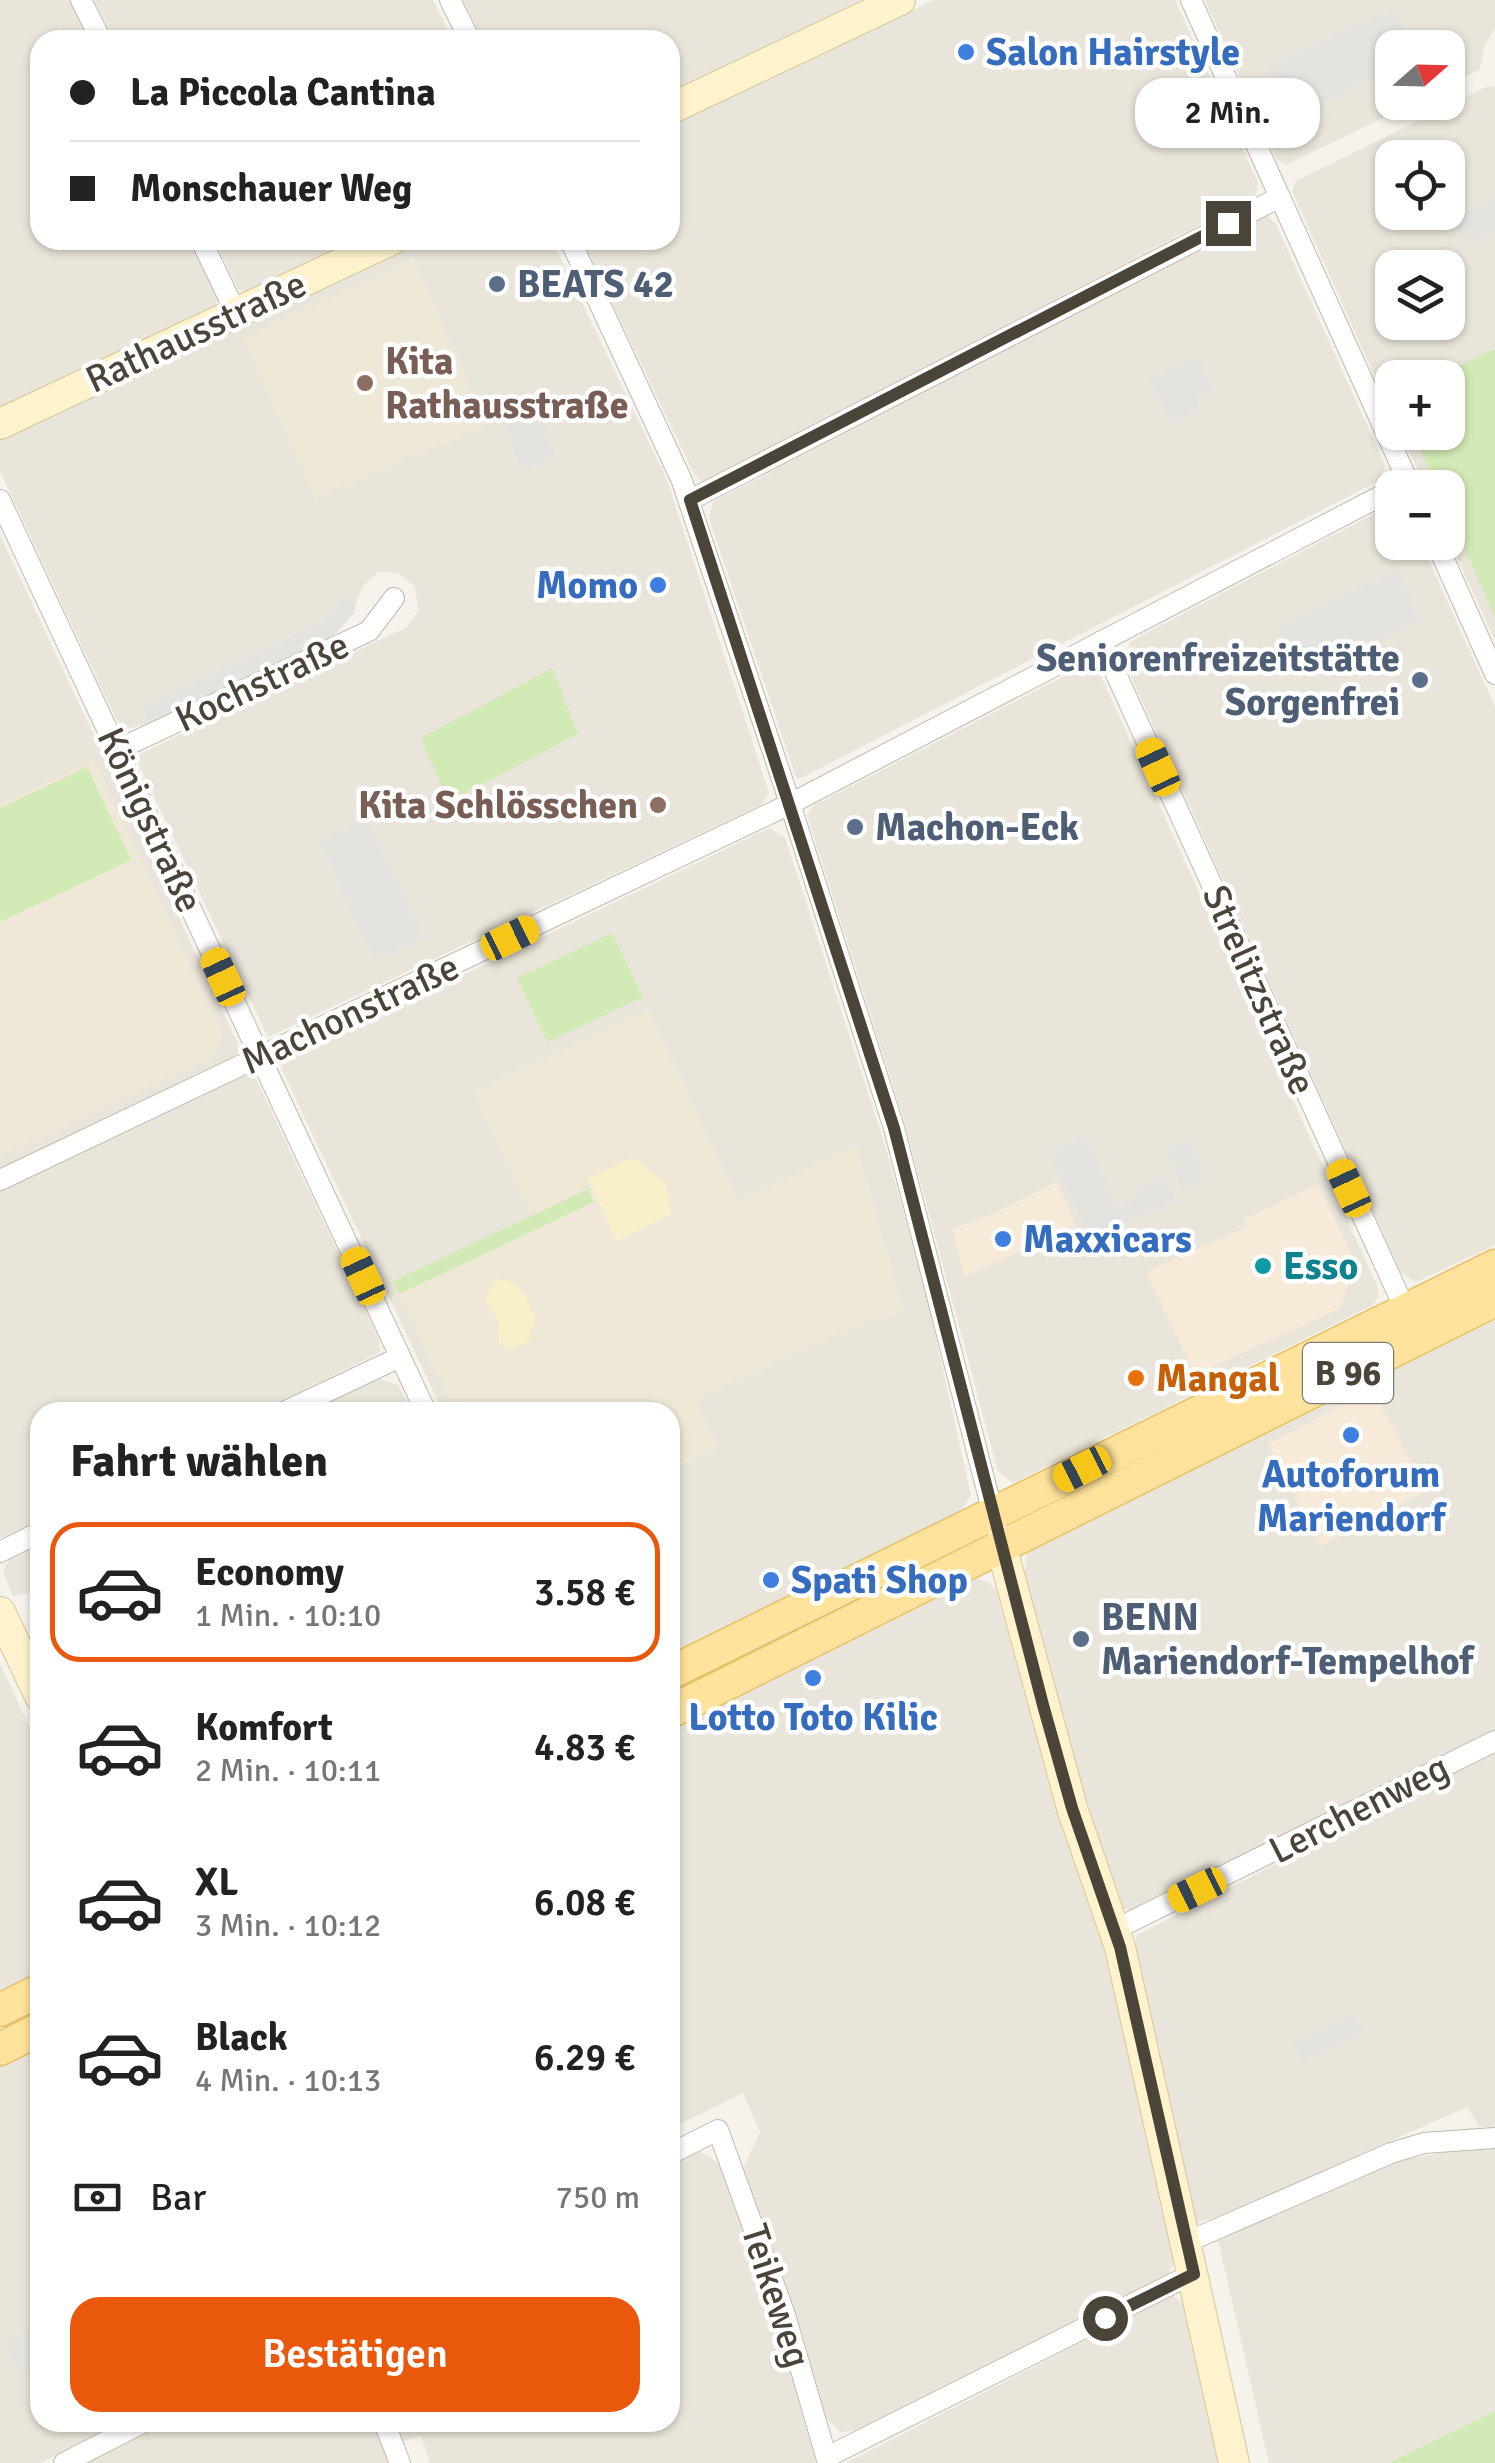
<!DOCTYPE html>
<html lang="de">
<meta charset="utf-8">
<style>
:root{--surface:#fff;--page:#f6f6f6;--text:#222;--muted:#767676;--line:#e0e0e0;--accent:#ea580c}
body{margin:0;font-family:Signika,sans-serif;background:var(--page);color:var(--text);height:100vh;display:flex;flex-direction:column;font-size:38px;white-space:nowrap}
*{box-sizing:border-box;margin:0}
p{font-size:32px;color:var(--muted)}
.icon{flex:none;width:55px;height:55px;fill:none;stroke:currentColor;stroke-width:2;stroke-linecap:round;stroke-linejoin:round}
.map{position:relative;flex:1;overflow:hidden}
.sheet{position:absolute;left:30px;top:1402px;width:650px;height:1030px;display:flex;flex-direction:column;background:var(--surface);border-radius:30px;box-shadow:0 2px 8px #0004}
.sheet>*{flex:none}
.banner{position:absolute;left:30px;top:30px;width:650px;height:220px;border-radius:30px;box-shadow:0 2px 8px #0004;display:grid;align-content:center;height:220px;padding:0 40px;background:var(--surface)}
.needle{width:65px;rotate:70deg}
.buttons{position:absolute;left:1375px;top:30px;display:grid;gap:20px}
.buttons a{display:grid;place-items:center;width:90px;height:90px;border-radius:20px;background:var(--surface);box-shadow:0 2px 8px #0004;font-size:50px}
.end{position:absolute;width:45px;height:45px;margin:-22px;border:12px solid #4b4439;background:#fff;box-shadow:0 0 0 5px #fff}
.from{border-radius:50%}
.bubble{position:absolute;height:70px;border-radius:30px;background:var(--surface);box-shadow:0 2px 8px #0004;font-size:32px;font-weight:600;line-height:70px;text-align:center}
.car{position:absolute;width:30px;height:60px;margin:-30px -15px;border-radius:12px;box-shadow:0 0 8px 2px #0007;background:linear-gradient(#f5c518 24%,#345 0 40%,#f5c518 0 76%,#345 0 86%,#f5c518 0)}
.banner b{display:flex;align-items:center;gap:35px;height:95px;font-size:38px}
.banner b+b{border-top:2px solid var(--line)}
.banner i{width:25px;height:25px;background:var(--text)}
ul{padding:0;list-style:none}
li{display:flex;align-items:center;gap:30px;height:140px;margin:0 20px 15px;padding:0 20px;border:5px solid transparent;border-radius:30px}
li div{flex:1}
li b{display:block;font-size:38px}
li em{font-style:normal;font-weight:600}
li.selected{border-color:var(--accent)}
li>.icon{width:90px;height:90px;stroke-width:1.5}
h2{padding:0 40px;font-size:45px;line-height:120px}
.pay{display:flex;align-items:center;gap:25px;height:110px;padding:0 40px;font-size:38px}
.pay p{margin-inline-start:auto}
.button{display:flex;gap:20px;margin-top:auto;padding:20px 40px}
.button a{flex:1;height:115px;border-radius:30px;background:var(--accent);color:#fff;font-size:40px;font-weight:600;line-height:115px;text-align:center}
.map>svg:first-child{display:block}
.residential{fill:#eae5da;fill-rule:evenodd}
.commercial{fill:#f7ead8}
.education{fill:#efe8d6}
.green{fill:#d2eab5}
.sand{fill:#f9efc9}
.parking{fill:#e5e3e0}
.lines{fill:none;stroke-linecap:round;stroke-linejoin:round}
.street-casing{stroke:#c2bbae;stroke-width:22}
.secondary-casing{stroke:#d6c79b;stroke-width:32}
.primary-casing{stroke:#e6c16a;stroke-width:35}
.street{stroke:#fff;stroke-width:20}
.secondary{stroke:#fff3cd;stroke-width:30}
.primary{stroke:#ffe39c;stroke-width:32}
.route{stroke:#4b4439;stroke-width:12}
.shop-dot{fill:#3f7fe0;stroke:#fff;stroke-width:4}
.service-dot{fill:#5c6f8a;stroke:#fff;stroke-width:4}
.education-dot{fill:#8d6e63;stroke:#fff;stroke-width:4}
.culture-dot{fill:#0f9aa8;stroke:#fff;stroke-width:4}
.food-dot{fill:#e8710a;stroke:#fff;stroke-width:4}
.labels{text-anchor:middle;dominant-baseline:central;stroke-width:9;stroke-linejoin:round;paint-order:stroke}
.shield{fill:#fff;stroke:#817c74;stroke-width:2.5}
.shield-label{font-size:35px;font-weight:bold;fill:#4b4439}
.shop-label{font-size:38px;font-weight:bold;fill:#366cbe;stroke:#fff;text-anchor:start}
.service-label{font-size:38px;font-weight:bold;fill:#4e5e75;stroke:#fff;text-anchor:start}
.street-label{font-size:38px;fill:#4b4439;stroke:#fff}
.education-label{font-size:38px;font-weight:bold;fill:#785e54;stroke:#fff;text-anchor:start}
.culture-label{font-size:38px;font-weight:bold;fill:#0d838f;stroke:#fff;text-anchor:start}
.food-label{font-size:38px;font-weight:bold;fill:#c56008;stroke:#fff;text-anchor:start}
</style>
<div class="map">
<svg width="1495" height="2463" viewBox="0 0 1495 2463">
<rect width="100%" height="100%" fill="#f6f3ec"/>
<!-- residential -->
<path class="residential" d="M0,0H70L90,40H40V240H191L218,296L216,307L0,412Z
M94,0H433L453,40H114Z
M463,0H873L670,94V40H483Z
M934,0H1175L1258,183L1256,195L710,480L701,481L694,474L582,240H670V124Z
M1205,0H1495V29L1485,45L1480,69L1448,86V48H1392V102L1414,103L1286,165L1277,160Z
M1488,86L1495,87V641L1448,537V488L1426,487L1401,433L1448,432V378H1392V415L1292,191L1296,181ZM1392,158H1448V212H1392ZM1392,268H1448V322H1392Z
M1266,215L1276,224L1385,465L1380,480L797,780L709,518L713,502Z
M214,240H364L245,292L238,289Z
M419,240H552L667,480L769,793L761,805L268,1037L139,765L140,754L407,627L418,611L415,586L399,573L378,572L363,586L355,606L344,595L320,623L144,706L150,723L126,729L116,719L0,471V438Z
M1391,505L1392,542L1421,543L1495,707V1245L1416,1282L1401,1273L1123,659L1131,641Z
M0,535L240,1048L235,1056L0,1168Z
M1080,668H1092L1100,674L1378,1288V1298L1373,1305L1013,1483L998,1471L905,1124L807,815L813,806Z
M770,828L785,838L884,1142L925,1289L971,1495L961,1511L670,1657V1412H443L279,1063Z
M244,1074L256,1079L379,1339L380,1352L260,1412H40V1521L0,1539V1190Z
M1495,1315V1731L1134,1911L1122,1908L1068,1746L1025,1575L1027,1552Z
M379,1379L398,1385L413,1412H307Z
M40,1544V1610L31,1592L13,1597L3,1571L10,1558Z
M972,1578L987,1581L996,1590L1046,1772L1102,1930L1175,2261L1168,2274L862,2430L841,2432L825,2417L802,2334L743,2168L760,2132L743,2093L674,2127L678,2138L670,2142V1727Z
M0,1664L40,1749V1975L0,1995Z
M1495,1752V2129L1479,2126L1467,2107L1223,2215L1195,2223L1134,1946L1137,1935Z
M40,2045V2422L120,2423L40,2463H0V2065Z
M1495,2149V2411L1388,2463H1269L1218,2240L1402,2160L1456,2150Z
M699,2152L710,2156L722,2169L776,2321L816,2463H430L421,2436L403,2441L395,2423L670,2422V2165Z
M1172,2296L1184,2303L1221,2463H846Z
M163,2422L373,2423L389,2463H83Z"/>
<!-- commercial -->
<path class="commercial" d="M1057,1182L1076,1225L964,1277L952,1229L991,1215Z
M1318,1184L1356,1265L1340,1308L1195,1375L1146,1272L1246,1227L1244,1219Z
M1373,1389L1426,1491L1320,1546L1268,1444Z"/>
<!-- education -->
<path class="education" d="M414,258L487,426L315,498L243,339Z
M94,760L223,1034L214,1056L0,1157V804Z
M648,1009L739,1200L856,1144L905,1312L863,1323L696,1400L718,1448L670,1470V1412H455L393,1281L531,1216L473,1092Z"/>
<!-- green -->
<path class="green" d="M1495,349V617L1448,511V488L1437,487L1412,433L1448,432V378L1434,377Z
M552,668L578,734L452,800L446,797L421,738Z
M87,767L131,860L0,922V808Z
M612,933L643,997L547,1042L517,978Z
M588,1189L594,1202L399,1294L393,1281Z
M1495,2411V2463H1388Z"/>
<!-- sand -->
<path class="sand" d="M629,1159L636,1160L665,1183L671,1214L617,1241L588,1179Z
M496,1279C519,1280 528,1297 535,1318L528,1341L512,1349L499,1344L498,1321L485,1299Z"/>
<!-- parking -->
<path class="parking" d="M1393,9L1411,47L1392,48V71L1289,118L1266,67Z
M1495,198V233L1465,244L1454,220Z
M1196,356L1213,388L1198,396L1197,411L1173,424L1149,381Z
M537,410L556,456L522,470L503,424Z
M1397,571L1420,621L1301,676L1278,626Z
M345,594L355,606L354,613L333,637L149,724L144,706L320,623Z
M367,818L423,937L375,959L319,841Z
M1085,1137L1117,1209L1139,1199L1135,1190L1166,1176L1176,1200L1089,1239L1050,1152Z
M1190,1139L1207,1179L1183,1190L1166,1150Z
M1353,2015L1362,2031L1301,2062L1293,2045Z
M32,2329L40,2345V2362L18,2373L3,2343Z"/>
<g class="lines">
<!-- street casing -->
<g class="street-casing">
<path id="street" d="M81,0L101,40
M450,0L470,40
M1191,0L1411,488
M201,240L236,313
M570,240L682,481L784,785L894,1128L1001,1545
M0,500L426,1412
M690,500L1280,197
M1436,542L1495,674
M1101,641L1409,1318
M117,750L369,631L394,598
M0,1180L790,804L1392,490
M284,1412L400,1357
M0,1552L40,1532
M1116,1929L1495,1741
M670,2154L718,2130L785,2315L828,2463
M1187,2242L1391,2153L1424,2143L1495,2138
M384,2422L400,2463
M827,2457L1194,2273
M64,2463L144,2422"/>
</g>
<!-- secondary casing -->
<g class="secondary-casing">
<path id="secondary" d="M670,109L900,0
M0,424L391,240
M1001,1545L1072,1808L1120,1947L1234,2463
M0,1612L40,1696"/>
</g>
<!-- primary casing -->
<g class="primary-casing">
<path id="primary" d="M670,1673L1495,1266
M670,1712L1495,1300
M0,2010L40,1990
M0,2049L40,2029"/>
</g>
<!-- street -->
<use href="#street" class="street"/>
<!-- secondary -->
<use href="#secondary" class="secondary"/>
<!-- primary -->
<use href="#primary" class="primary"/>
</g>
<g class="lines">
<!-- route -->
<path class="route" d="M1105,2318L1194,2274L1120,1947L1072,1808L1043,1705L894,1128L690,500L1228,223"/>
</g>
<!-- markers -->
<g class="shop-dot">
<circle cx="966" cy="52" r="10"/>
<circle cx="658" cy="585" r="10"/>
<circle cx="1003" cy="1239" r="10"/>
<circle cx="1351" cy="1435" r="10"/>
<circle cx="771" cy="1580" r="10"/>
<circle cx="813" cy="1678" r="10"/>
</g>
<g class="service-dot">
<circle cx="497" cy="284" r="10"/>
<circle cx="1420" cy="680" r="10"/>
<circle cx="855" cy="827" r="10"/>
<circle cx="1081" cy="1639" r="10"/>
</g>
<g class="education-dot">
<circle cx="365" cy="383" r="10"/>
<circle cx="658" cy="805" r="10"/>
</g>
<circle class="culture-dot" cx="1263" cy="1266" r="10"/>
<circle class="food-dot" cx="1136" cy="1378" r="10"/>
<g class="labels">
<!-- shield labels -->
<rect class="shield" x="1303" y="1343" width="90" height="60" rx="8"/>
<g class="shield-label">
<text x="1348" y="1373">B 96</text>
</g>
<!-- shop labels -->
<g class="shop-label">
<text x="986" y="52">Salon Hairstyle</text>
<text x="638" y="585" text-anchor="end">Momo</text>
<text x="1023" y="1239">Maxxicars</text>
<text x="1351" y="1474" text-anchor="middle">Autoforum<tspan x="1351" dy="44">Mariendorf</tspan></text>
<text x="791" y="1580">Spati Shop</text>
<text x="813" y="1717" text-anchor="middle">Lotto Toto Kilic</text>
</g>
<!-- service labels -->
<g class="service-label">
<text x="517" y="284">BEATS 42</text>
<text x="1400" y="658" text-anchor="end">Seniorenfreizeitstätte<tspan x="1400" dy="44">Sorgenfrei</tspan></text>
<text x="875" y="827">Machon-Eck</text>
<text x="1101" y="1617">BENN<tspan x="1101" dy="44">Mariendorf-Tempelhof</tspan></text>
</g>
<!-- street labels -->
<g class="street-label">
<text transform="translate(196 332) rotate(-25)">Rathausstraße</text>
<text transform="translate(262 682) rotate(-25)">Kochstraße</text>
<text transform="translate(150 820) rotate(65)">Königstraße</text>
<text transform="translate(1259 990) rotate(66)">Strelitzstraße</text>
<text transform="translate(350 1014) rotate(-25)">Machonstraße</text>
<text transform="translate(1359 1809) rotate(-27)">Lerchenweg</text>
<text transform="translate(776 2296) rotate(72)">Teikeweg</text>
</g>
<!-- education labels -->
<g class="education-label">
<text x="385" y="361">Kita<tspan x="385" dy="44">Rathausstraße</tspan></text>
<text x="638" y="805" text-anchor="end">Kita Schlösschen</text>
</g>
<!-- culture labels -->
<g class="culture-label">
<text x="1283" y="1266">Esso</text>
</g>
<!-- food labels -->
<g class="food-label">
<text x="1156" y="1378">Mangal</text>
</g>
</g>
</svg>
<div class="buttons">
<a><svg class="needle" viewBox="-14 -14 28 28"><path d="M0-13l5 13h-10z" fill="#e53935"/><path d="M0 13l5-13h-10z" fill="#767676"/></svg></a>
<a><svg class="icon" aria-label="locate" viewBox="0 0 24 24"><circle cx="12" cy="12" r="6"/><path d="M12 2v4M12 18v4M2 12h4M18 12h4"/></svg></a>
<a><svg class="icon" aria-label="layers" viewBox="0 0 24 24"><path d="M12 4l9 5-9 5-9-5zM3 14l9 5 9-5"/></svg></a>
<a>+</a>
<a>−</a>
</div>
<i class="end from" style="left:1105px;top:2318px"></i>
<i class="end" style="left:1228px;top:223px"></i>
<div class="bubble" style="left:1135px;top:78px;width:185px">2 Min.</div>
<i class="car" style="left:1158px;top:767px;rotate:335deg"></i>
<i class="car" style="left:510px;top:938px;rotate:64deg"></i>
<i class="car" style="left:223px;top:977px;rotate:335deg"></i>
<i class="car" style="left:1349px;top:1188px;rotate:335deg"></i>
<i class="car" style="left:363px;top:1276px;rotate:335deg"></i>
<i class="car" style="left:1082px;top:1469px;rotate:243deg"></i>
<i class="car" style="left:1197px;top:1890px;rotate:244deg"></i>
<div class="banner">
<b><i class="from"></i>La Piccola Cantina</b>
<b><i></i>Monschauer Weg</b>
</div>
<section class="sheet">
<h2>Fahrt wählen</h2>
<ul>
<li class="selected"><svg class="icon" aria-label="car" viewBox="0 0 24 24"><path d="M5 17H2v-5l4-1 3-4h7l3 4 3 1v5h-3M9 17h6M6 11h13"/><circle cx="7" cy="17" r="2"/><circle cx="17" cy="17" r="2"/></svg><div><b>Economy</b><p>1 Min. · 10:10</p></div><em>3.58 €</em></li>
<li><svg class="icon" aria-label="car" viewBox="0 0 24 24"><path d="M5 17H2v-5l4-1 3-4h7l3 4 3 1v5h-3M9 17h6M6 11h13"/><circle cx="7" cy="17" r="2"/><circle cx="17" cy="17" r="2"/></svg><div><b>Komfort</b><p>2 Min. · 10:11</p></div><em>4.83 €</em></li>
<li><svg class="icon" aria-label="car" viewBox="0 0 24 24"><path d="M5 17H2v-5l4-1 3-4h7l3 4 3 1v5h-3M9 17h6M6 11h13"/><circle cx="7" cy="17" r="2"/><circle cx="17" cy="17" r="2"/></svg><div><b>XL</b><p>3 Min. · 10:12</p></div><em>6.08 €</em></li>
<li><svg class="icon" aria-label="car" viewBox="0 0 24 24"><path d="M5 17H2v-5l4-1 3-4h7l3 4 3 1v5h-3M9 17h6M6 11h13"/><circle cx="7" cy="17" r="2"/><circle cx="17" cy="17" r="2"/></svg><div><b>Black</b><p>4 Min. · 10:13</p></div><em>6.29 €</em></li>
</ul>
<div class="pay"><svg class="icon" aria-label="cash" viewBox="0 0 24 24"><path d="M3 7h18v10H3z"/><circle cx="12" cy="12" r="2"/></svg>Bar<p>750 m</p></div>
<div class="button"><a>Bestätigen</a></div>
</section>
</div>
